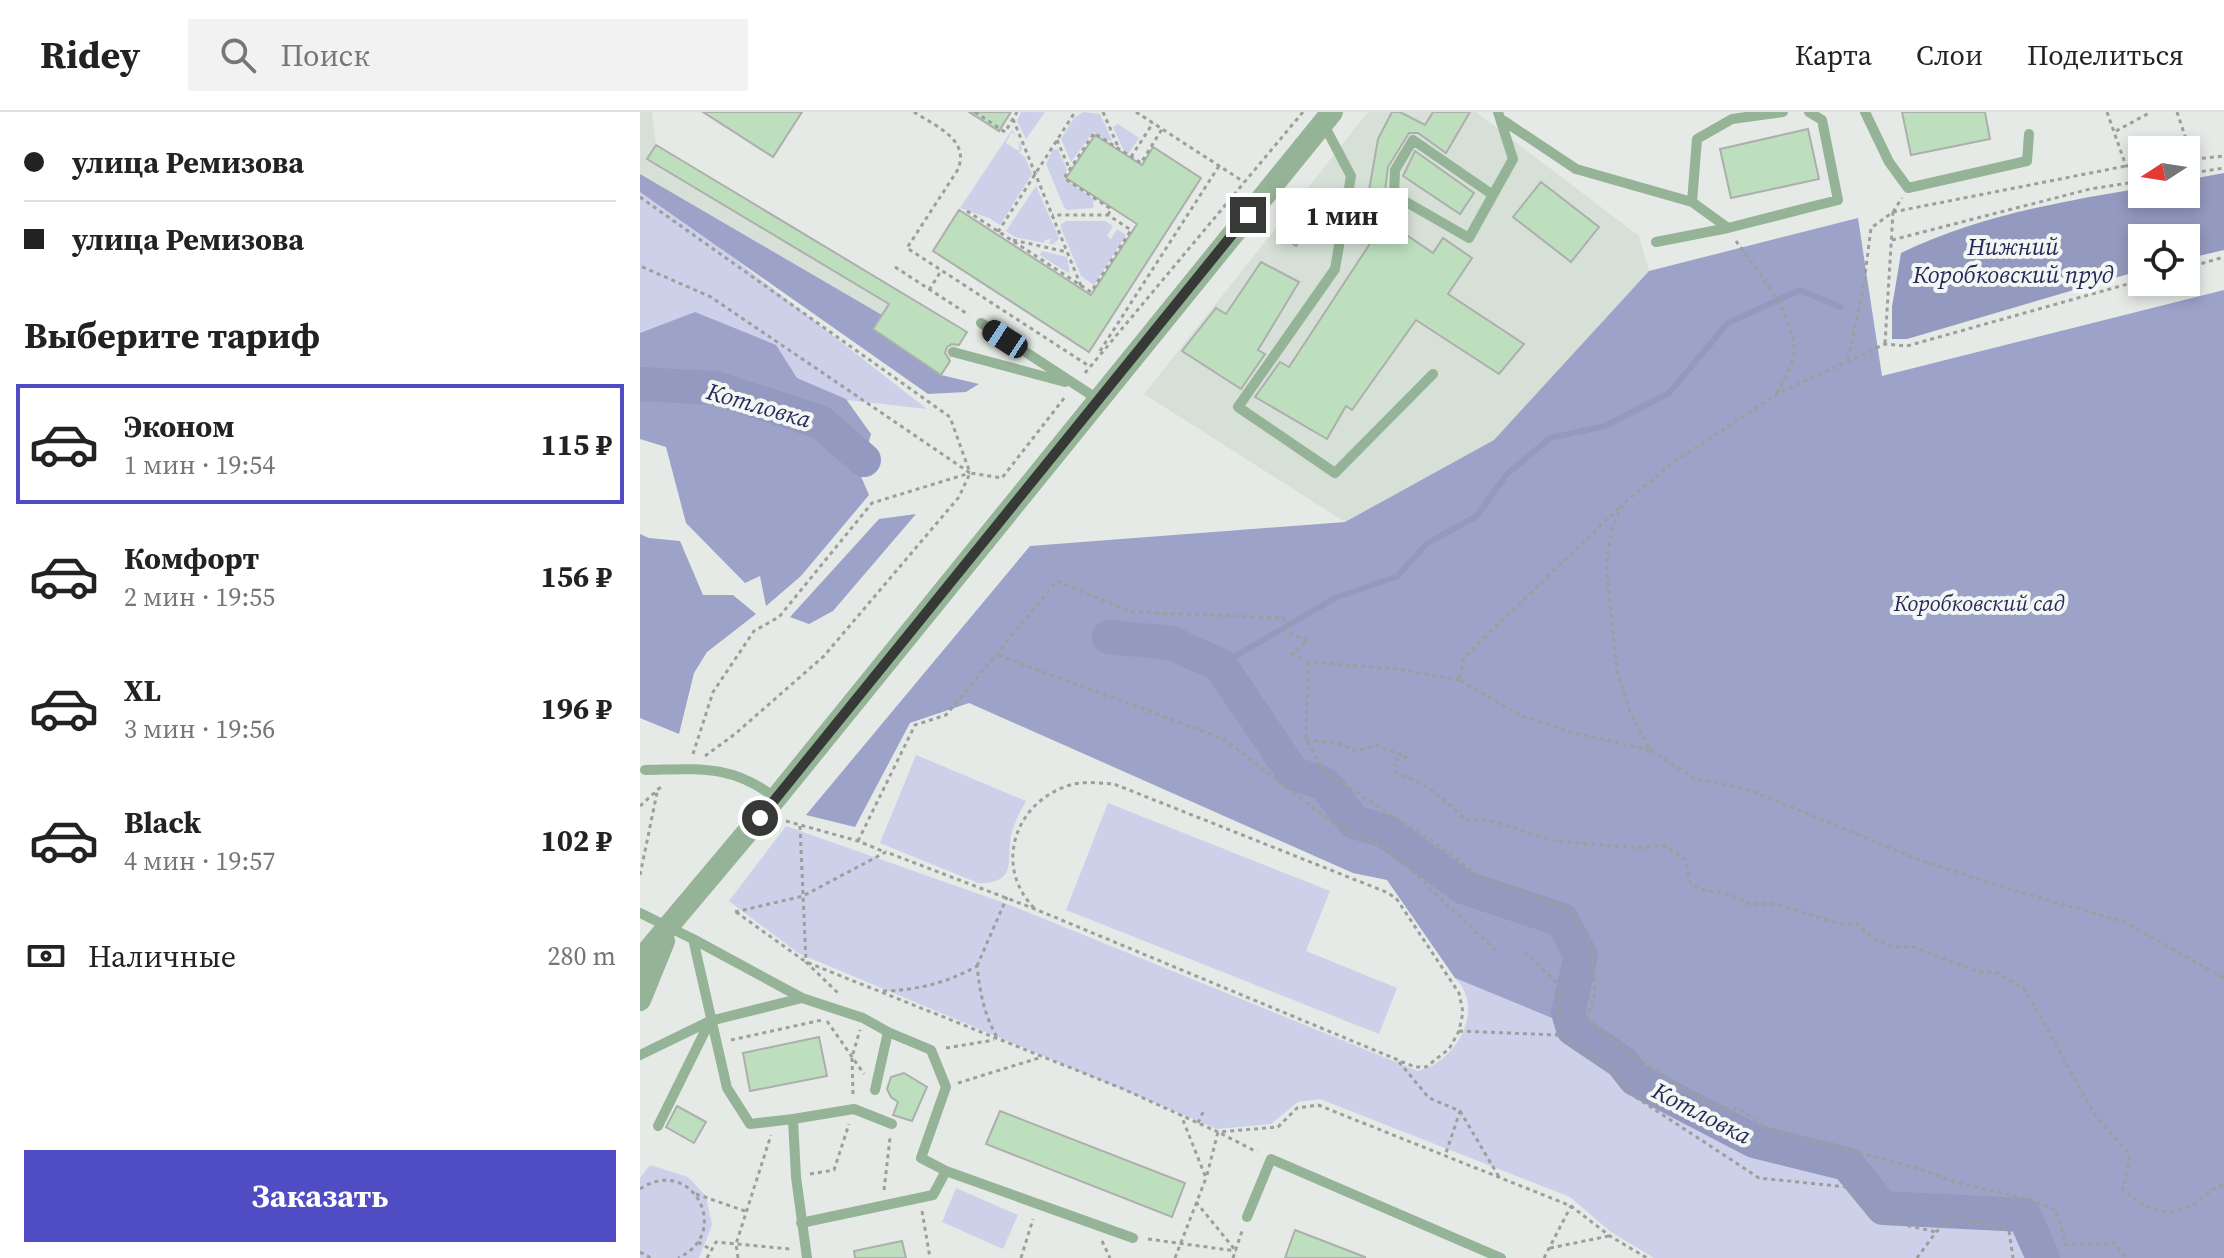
<!DOCTYPE html>
<html lang="ru">
<meta charset="utf-8">
<style>
:root{--surface:#fff;--page:#f2f2f2;--text:#222;--muted:#767676;--line:#e0e0e0;--accent:#504cc3}
body{margin:0;font-family:"Source Serif 4",serif;background:var(--page);color:var(--text);height:100vh;display:flex;flex-direction:column;font-size:30px;white-space:nowrap}
*{box-sizing:border-box;margin:0}
p{font-size:26px;color:var(--muted)}
.icon{flex:none;width:44px;height:44px;fill:none;stroke:currentColor;stroke-width:2;stroke-linecap:round;stroke-linejoin:round}
.map{position:relative;flex:1;overflow:hidden}
.details{display:flex;flex-direction:column;background:var(--surface);width:640px}
.details>*{flex:none}
.guide{display:grid;align-content:center;height:176px;padding:0 24px;background:var(--surface)}
.needle{width:52px;rotate:258deg}
.tools{position:absolute;left:1488px;top:24px;display:grid;gap:16px}
.tools a{display:grid;place-items:center;width:72px;height:72px;border-radius:0px;background:var(--surface);box-shadow:0 4px 12px #0003;font-size:40px}
.end{position:absolute;width:36px;height:36px;margin:-18px;border:10px solid #373937;background:#fff;box-shadow:0 0 0 4px #fff}
.from{border-radius:50%}
.bubble{position:absolute;height:56px;border-radius:0px;background:var(--surface);box-shadow:0 4px 12px #0003;font-size:26px;font-weight:700;line-height:56px;text-align:center}
.car{position:absolute;width:24px;height:48px;margin:-24px -12px;border-radius:10px;box-shadow:0 0 6px 2px #0007;background:linear-gradient(#222 24%,#8ab4d8 0 40%,#222 0 76%,#8ab4d8 0 86%,#222 0)}
.guide b{display:flex;align-items:center;gap:28px;height:76px;font-size:30px}
.guide b+b{border-top:2px solid var(--line)}
.guide i{width:20px;height:20px;background:var(--text)}
ul{padding:0;list-style:none}
li{display:flex;align-items:center;gap:24px;height:120px;margin:0 16px 12px;padding:0 8px;border:4px solid transparent;border-radius:0px}
li div{flex:1}
li b{display:block;font-size:30px}
li em{font-style:normal;font-weight:700}
li.on{border-color:var(--accent)}
li>.icon{width:72px;height:72px;stroke-width:1.5}
h2{padding:0 24px;font-size:36px;line-height:96px}
.pay{display:flex;align-items:center;gap:20px;height:88px;padding:0 24px;font-size:30px}
.pay p{margin-inline-start:auto}
.primary-button{display:flex;gap:16px;margin-top:auto;padding:16px 24px}
.primary-button a{flex:1;height:92px;border-radius:0px;background:var(--accent);color:#fff;font-size:32px;font-weight:700;line-height:92px;text-align:center}
header{display:flex;align-items:center;gap:48px;box-sizing:border-box;height:112px;padding:0 40px;background:var(--surface);border-bottom:2px solid var(--line)}
header strong{font-size:38px}
nav{display:flex;gap:44px;margin-inline-start:auto;font-size:28px}
.search{width:560px;height:72px;background:var(--page);display:flex;align-items:center;gap:20px;box-sizing:border-box;padding:0 28px;border-radius:0px;color:var(--muted);font-size:30px}
main{display:flex;flex:1;min-height:0}
.map>svg:first-child{display:block}
.built{fill:#d6e0d6}
.green{fill:#ccd0e9}
.forest{fill:#9da2c9}
.water{fill:#9499bf}
.lines{fill:none;stroke-linecap:round;stroke-linejoin:round}
.stream{stroke:#9499bf;stroke-width:6}
.river{stroke:#9499bf;stroke-width:34}
.building{fill:#bddfbe;stroke:#acafac;stroke-width:2}
.path{stroke:#9c9f9c;stroke-width:3;stroke-dasharray:4 4;stroke-linecap:butt}
.service{stroke:#95b396;stroke-width:10}
.tertiary{stroke:#95b396;stroke-width:22}
.route{stroke:#373937;stroke-width:10}
.labels{text-anchor:middle;dominant-baseline:central;stroke-width:8;stroke-linejoin:round;paint-order:stroke}
.park-label{font-size:22px;font-style:italic;fill:#28295b;stroke:#f3f7f3}
.water-label{font-size:24px;font-style:italic;fill:#262859;stroke:#f3f7f3}
</style>
<header>
<strong>Ridey</strong>
<div class="search"><svg class="icon" aria-label="search" viewBox="0 0 24 24"><circle cx="10" cy="10" r="6"/><path d="M15 15l6 6"/></svg>Поиск</div>
<nav><a>Карта</a><a>Слои</a><a>Поделиться</a></nav>
</header>
<main>
<section class="details">
<div class="guide">
<b><i class="from"></i>улица Ремизова</b>
<b><i></i>улица Ремизова</b>
</div>
<h2>Выберите тариф</h2>
<ul>
<li class="on"><svg class="icon" aria-label="car" viewBox="0 0 24 24"><path d="M5 17H2v-5l4-1 3-4h7l3 4 3 1v5h-3M9 17h6M6 11h13"/><circle cx="7" cy="17" r="2"/><circle cx="17" cy="17" r="2"/></svg><div><b>Эконом</b><p>1 мин · 19:54</p></div><em>115 ₽</em></li>
<li><svg class="icon" aria-label="car" viewBox="0 0 24 24"><path d="M5 17H2v-5l4-1 3-4h7l3 4 3 1v5h-3M9 17h6M6 11h13"/><circle cx="7" cy="17" r="2"/><circle cx="17" cy="17" r="2"/></svg><div><b>Комфорт</b><p>2 мин · 19:55</p></div><em>156 ₽</em></li>
<li><svg class="icon" aria-label="car" viewBox="0 0 24 24"><path d="M5 17H2v-5l4-1 3-4h7l3 4 3 1v5h-3M9 17h6M6 11h13"/><circle cx="7" cy="17" r="2"/><circle cx="17" cy="17" r="2"/></svg><div><b>XL</b><p>3 мин · 19:56</p></div><em>196 ₽</em></li>
<li><svg class="icon" aria-label="car" viewBox="0 0 24 24"><path d="M5 17H2v-5l4-1 3-4h7l3 4 3 1v5h-3M9 17h6M6 11h13"/><circle cx="7" cy="17" r="2"/><circle cx="17" cy="17" r="2"/></svg><div><b>Black</b><p>4 мин · 19:57</p></div><em>102 ₽</em></li>
</ul>
<div class="pay"><svg class="icon" aria-label="cash" viewBox="0 0 24 24"><path d="M3 7h18v10H3z"/><circle cx="12" cy="12" r="2"/></svg>Наличные<p>280 m</p></div>
<div class="primary-button"><a>Заказать</a></div>
</section>
<div class="map">
<svg width="1584" height="1146" viewBox="0 0 1584 1146">
<rect width="100%" height="100%" fill="#e6eae6"/>
<!-- built -->
<path class="built" d="M0,0H12L16,33L327,220L301,263L233,217L242,203L0,62Z
M728,0H836L999,124L1009,159L854,328L705,410L504,282Z"/>
<!-- green -->
<path class="green" d="M381,0H405L386,27L377,9Z
M443,0L460,2L472,28L468,29L453,20L431,50L421,27L434,6Z
M478,12L499,26L488,42L484,39L473,15Z
M372,18L378,26L372,20L366,31L379,39V30L382,37L379,41L385,45L392,62L360,113L349,106L320,96Z
M418,37L427,58L423,66L454,87L453,96L427,98L424,95L406,52L413,38Z
M0,73L287,297L0,265Z
M396,74L419,126L414,132H409L411,127L405,128L404,131L375,125L366,119Z
M426,109H465L473,114L467,124L471,127L477,117L486,123L454,173L441,164L421,116V112Z
M402,139L427,145L430,160L428,161L400,143Z
M276,643L386,689C380,700 374,711 371,724C367,749 377,772 338,771L240,731Z
M468,691L690,779L666,839L757,876L739,922L426,798Z
M146,714L370,793L778,959C815,951 847,897 815,866L936,916L985,949L997,964L1116,1026L1209,1049L1254,1092L1317,1093L1386,1099L1409,1146H1014L971,1120L930,1085L680,987L658,990L631,1012L577,1017L158,841L89,789Z
M10,1053L48,1065L66,1084L72,1113L59,1146H0V1066Z
M316,1076L378,1103L363,1137L302,1110Z"/>
<!-- forest -->
<path class="forest" d="M0,62L242,203L234,217L301,263L339,272L326,280L288,282L0,80Z
M1218,106L1242,264L1584,178V1146H1409L1386,1099L1317,1093L1254,1092L1209,1049L1116,1026L997,964L985,949L936,916L815,866L747,768L713,761L329,591L270,611L215,715L166,703L390,434L705,410L854,328L1009,159Z
M55,200L136,233L157,266L206,287L231,322L220,362L229,383L161,464L126,494L120,464L105,471L46,411L26,335L0,327V221Z
M276,402L193,499L169,512L150,505L239,407Z
M0,422L9,426L40,429L63,483H93L116,502L67,540L54,561L39,622L0,606Z"/>
<!-- water -->
<path class="water" d="M1584,61V138L1546,147V126H1502V158L1267,227H1252V195L1261,141C1337,104 1419,90 1502,76V82H1546V68Z"/>
<g class="lines">
<!-- stream -->
<path class="stream" d="M580,553L695,486L758,464L786,432L837,404L866,363L910,326L965,314L1029,281L1088,211L1160,178L1200,195"/>
<!-- river -->
<path class="river" d="M0,272L75,276L180,310L224,348
M469,525L531,531L580,553L653,661L685,672L714,710L745,719L823,775L922,808L941,844L928,900L933,917L982,950L995,967L1114,1029L1207,1052L1243,1096L1384,1103L1403,1146"/>
</g>
<!-- building -->
<path class="building" d="M63,0H162L133,45Z
M329,0H371L359,19Z
M752,0H760L785,13L793,0H830L806,41L778,21H769L748,55L744,86L728,84L738,27Z
M1262,0H1345L1350,27L1271,43Z
M1168,17L1179,67L1091,86L1080,37Z
M455,23L502,53L513,35L561,66L449,240L293,139L319,98L451,183L497,112L426,66Z
M16,33L327,220L319,233L312,232L307,235L305,241L310,249L301,263L233,217L249,192L7,47Z
M775,39L834,81L820,102L763,64Z
M901,70L959,115L931,150L873,105Z
M663,84L682,97L656,134L637,121Z
M742,106L793,141L803,126L832,146L808,182L884,232L859,262L776,208L712,298L706,294L687,327L615,285L640,250L649,255L735,124L732,122Z
M621,150L659,170L618,238L625,242L601,277L542,239L576,196L586,202Z
M179,925L187,964L110,979L103,941Z
M264,961L287,975L272,1009L253,1003L258,990L251,985L247,977L251,965Z
M37,994L66,1010L54,1031L26,1015Z
M360,999L545,1071L532,1105L346,1032Z
M655,1118L725,1145V1146H645Z
M262,1129L266,1146H215L214,1139Z"/>
<g class="lines">
<!-- path -->
<path class="path" d="M274,0C295,14 332,28 317,59L267,136L449,254
M335,0L365,20L377,0
M463,0L479,37
M496,0L604,70
M1467,0L1486,54L1502,53
M1537,0L1553,48
M373,7L441,174
M1476,19L1511,0
M417,28L430,58
M491,45L513,11
M1546,48L1584,44
M1546,62L1584,56
M0,85L310,305L330,361L71,185L0,154
M327,99L451,180L491,118L468,103H412
M1253,100L1486,54
M1253,100L1262,86
M468,103L471,97L424,66L454,21L501,51L522,17
M358,120L435,0
M373,128L427,140
M1252,128L1450,77L1502,69
M1096,129C1115,156 1157,206 1154,241C1153,254 1142,270 1137,282
M255,155L329,203
M1546,156L1584,145
M1502,168L1267,234L1245,232L1137,282L1031,352L982,393L972,418L966,451L977,559L990,600L1010,638L1054,666L1110,678L1272,745L1349,771L1485,810L1584,866
M289,178L301,159
M460,239L579,54
M1208,247L1223,179L1231,116L1253,100L1245,232
M445,261L663,0
M979,396L824,545L819,568L882,604L930,620L1010,638
M358,543L584,627L698,715L748,736L858,841
M668,550L666,628L685,660L795,731L842,766L931,798L952,837L955,881L947,907L991,943L1069,992L1104,999L1123,1015L1270,1054L1315,1070L1392,1088L1416,1098L1426,1133L1475,1131L1486,1146
M666,628L697,631L716,639L736,633L766,645L754,648L757,662C786,670 804,687 826,708H848L915,729L999,736L1024,733L1045,747L1050,770L1058,777L1092,783L1109,792H1137L1199,812H1218L1236,828L1253,835H1275L1335,859L1359,861L1386,879L1455,1003L1490,1043L1483,1078C1504,1095 1525,1108 1552,1093C1564,1087 1570,1076 1584,1073
M53,642L73,580L114,519L139,505L232,391L330,361
M65,644L95,622L184,544L319,385L330,361L362,366L425,285
M0,694L23,673
M146,709L218,729L245,740
M160,714L166,850L198,881
M218,729L275,613L306,603L417,469L492,500L643,506L651,522L668,529L652,541L668,550L758,557L819,568
M0,763L18,676
M95,800L163,784L246,740L395,797L775,955H786L809,937L819,919L823,900L819,881L756,786L746,780L474,672C460,671 443,669 430,673C374,690 353,755 395,797
M96,800L166,850L481,976L578,1020L638,1015L657,996L678,993L931,1094L970,1124L1007,1146
M885,840L922,876L917,923L970,956L994,984L1119,1066L1207,1075L1231,1105L1296,1120
M337,854L367,785
M243,879C278,878 307,871 337,854C340,881 344,903 358,927
M187,909L224,962
M819,919L917,923
M91,928L182,908
M306,936L354,928
M759,950L789,986L820,999L805,1044
M318,971L402,945
M213,982L212,945L220,918
M820,999L859,1065
M558,1011L564,998
M170,1062L194,1058L209,1012
M567,1063L578,1020L617,1040
M0,1077C51,1042 94,1121 38,1146
M244,1078L250,1026
M56,1082L105,1099
M556,1090L596,1139
M282,1099L290,1146
M508,1127L596,1139
M462,1129L470,1146
M58,1130L72,1138
M910,1136L969,1124
M0,1140L11,1146
M67,1146L76,1130L150,1137
M98,1146L96,1132L131,1023
M381,1146L393,1107
M535,1146L566,1066L541,1003
M593,1146L602,1119
M904,1146L931,1094
M1277,1146L1296,1120L1313,1106L1356,1114L1369,1119L1373,1146"/>
<!-- service -->
<path class="service" d="M1225,0L1249,50L1268,76L1387,49L1389,22
M861,7L936,57L1052,90L1088,116
M683,11L711,64L695,157L598,295L695,361L793,262
M853,83L773,28L755,58L754,83L829,126L873,47L858,0
M1052,90L1057,27L1092,7L1143,0
M1016,130L1088,116L1198,88L1182,8L1169,0
M341,211L459,288
M313,240L425,270
M5,658C59,657 91,652 136,686
M0,801L53,827L87,976L110,1012L153,1007L156,1065L167,1146
M53,827L162,886L223,906L248,920L291,938L306,975L281,1046L306,1059L493,1126
M0,943L70,909L162,886
M235,978L248,920
M153,1007L214,997L252,1012
M18,1014L70,909
M607,1105L631,1047L861,1146
M161,1111L293,1083L306,1059"/>
<!-- tertiary -->
<path class="tertiary" d="M0,848L136,686L692,0
M0,888L24,829"/>
</g>
<g class="lines">
<!-- route -->
<path class="route" d="M120,706L608,103"/>
</g>
<g class="labels">
<!-- park labels -->
<g class="park-label">
<text x="1339" y="491">Коробковский сад</text>
</g>
<!-- water labels -->
<g class="water-label">
<text x="1373" y="134">Нижний<tspan x="1373" dy="28">Коробковский пруд</tspan></text>
<text transform="translate(119 293) rotate(16)">Котловка</text>
<text transform="translate(1062 1001) rotate(27)">Котловка</text>
</g>
</g>
</svg>
<div class="tools">
<a><svg class="needle" viewBox="-14 -14 28 28"><path d="M0-13l5 13h-10z" fill="#e53935"/><path d="M0 13l5-13h-10z" fill="#767676"/></svg></a>
<a><svg class="icon" aria-label="locate" viewBox="0 0 24 24"><circle cx="12" cy="12" r="6"/><path d="M12 2v4M12 18v4M2 12h4M18 12h4"/></svg></a>
</div>
<i class="end from" style="left:120px;top:706px"></i>
<i class="end" style="left:608px;top:103px"></i>
<div class="bubble" style="left:636px;top:76px;width:132px">1 мин</div>
<i class="car" style="left:365px;top:227px;rotate:303deg"></i>
</div>
</main>
